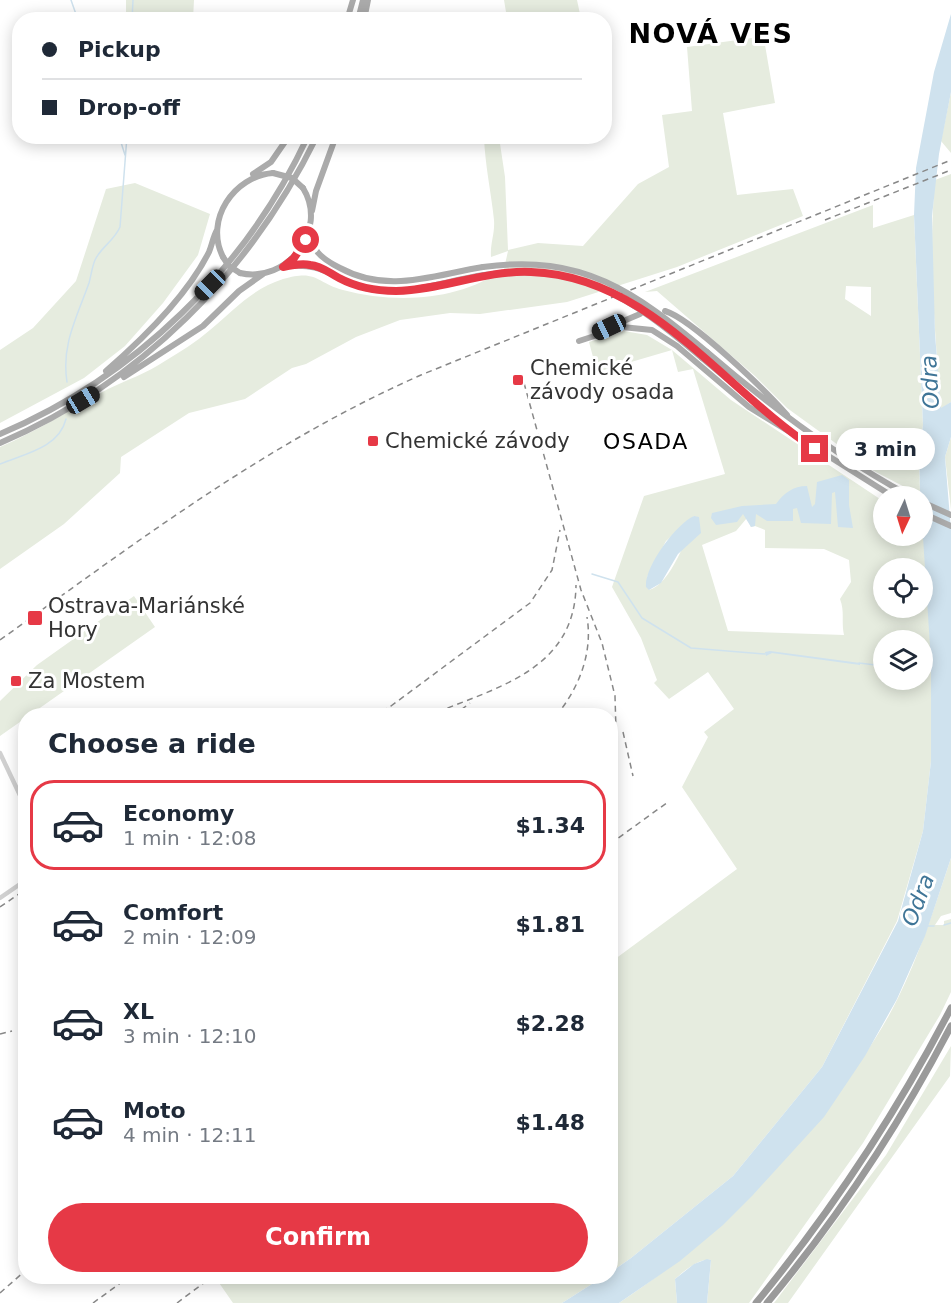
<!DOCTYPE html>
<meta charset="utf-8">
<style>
:root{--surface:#fff;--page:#f6f6f7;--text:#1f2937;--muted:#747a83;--line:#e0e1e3;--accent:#e63946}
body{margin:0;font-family:"DejaVu Sans",sans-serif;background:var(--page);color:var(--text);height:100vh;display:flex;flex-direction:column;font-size:22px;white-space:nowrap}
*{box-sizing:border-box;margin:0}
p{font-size:20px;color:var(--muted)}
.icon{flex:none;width:33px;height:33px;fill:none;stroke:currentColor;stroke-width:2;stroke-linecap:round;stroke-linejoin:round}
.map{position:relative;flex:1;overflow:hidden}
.drawer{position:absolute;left:18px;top:708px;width:600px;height:576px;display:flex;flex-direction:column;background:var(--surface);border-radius:24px;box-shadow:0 3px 15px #0003}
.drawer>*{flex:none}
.hud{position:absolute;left:12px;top:12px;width:600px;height:132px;border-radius:24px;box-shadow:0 3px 15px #0003;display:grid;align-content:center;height:132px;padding:0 30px;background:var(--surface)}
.needle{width:39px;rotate:184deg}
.buttons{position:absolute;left:873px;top:486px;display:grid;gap:12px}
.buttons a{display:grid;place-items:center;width:60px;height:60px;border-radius:50%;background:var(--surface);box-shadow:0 3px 15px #0003;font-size:30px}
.end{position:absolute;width:27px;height:27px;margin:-14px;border:8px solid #e63946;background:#fff;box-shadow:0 0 0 3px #fff}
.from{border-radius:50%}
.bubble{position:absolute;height:42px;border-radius:21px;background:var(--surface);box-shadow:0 3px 15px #0003;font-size:20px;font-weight:700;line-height:42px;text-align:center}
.car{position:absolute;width:18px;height:36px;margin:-18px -9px;border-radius:8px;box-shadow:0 0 4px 2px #0007;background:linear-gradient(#222 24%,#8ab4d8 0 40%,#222 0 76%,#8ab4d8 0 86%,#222 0)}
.hud b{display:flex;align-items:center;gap:21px;height:57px;font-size:22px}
.hud b+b{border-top:2px solid var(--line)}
.hud i{width:15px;height:15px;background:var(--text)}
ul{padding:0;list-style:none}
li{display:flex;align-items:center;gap:18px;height:90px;margin:0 12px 9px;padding:0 18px;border:3px solid transparent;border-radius:24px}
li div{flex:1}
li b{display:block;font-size:22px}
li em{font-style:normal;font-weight:700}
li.active{border-color:var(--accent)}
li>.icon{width:54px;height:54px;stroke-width:1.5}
h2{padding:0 30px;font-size:27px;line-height:72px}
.action{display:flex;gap:12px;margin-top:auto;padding:12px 30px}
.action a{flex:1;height:69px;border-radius:36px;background:var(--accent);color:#fff;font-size:24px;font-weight:700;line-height:69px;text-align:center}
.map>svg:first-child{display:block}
.green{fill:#e6ecdf;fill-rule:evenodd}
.water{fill:#cfe2ee}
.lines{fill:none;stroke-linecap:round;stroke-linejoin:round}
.stream{stroke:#cfe2ee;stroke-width:1.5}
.minor{stroke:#d0d0d0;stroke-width:4.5}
.major{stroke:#ababab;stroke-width:6}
.highway{stroke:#9a9a9a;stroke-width:7}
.rail{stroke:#888;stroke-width:1.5;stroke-dasharray:6 4.5;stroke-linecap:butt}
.major-bridge{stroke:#ababab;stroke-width:6}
.route{stroke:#e63946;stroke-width:8}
.poi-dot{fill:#e63946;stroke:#fff;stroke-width:2}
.labels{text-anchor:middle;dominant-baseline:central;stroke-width:6;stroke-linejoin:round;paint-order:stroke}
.poi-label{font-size:21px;fill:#333;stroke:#fff;text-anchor:start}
.water-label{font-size:22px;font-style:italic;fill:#3f7597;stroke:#fff}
.neighbourhood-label{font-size:22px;letter-spacing:1.5px;fill:#000;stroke:#fff}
.district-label{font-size:27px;font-weight:bold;letter-spacing:1.5px;fill:#000;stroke:#fff}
</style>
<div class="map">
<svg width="951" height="1303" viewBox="0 0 951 1303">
<rect width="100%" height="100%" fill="#fff"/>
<!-- green -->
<path class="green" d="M126,0H194L193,19H126Z
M504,0H577L581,19H513L506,12Z
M759,37L765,45L775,103L723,113L737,195L793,189L803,216L677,267L567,302L480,314L450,313L400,320L356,337L306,364L292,368L245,399L189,413L121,457L120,473L64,524L0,569V447C38,431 72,408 108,389C127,380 147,373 165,361C180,352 196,342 210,330C234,310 252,289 283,279C318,269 316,283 343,290C396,304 459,301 504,269L508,251L491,257C490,243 495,234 494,220C491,192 485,165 484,137H499L505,177L508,250L538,243L583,246L638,184L669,167L662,115L692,111L687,47Z
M951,92V153L941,141Z
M951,174V402L941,409C935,333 928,256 935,180Z
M135,183L210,214L198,255L163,303L125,346L84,378L0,423V350L33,328L76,281L106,189Z
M873,205V228L914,215L923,425L919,450L920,495L874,471L787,408L755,376L657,291L645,292ZM846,286L871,287V316L845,299Z
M624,331L647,335L672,350L731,400L883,501L884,536H922L923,529L927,566L931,662V761L923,831L897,921L822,1067L733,1176L631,1258L611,1272V962L737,869L682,787L708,737L704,732L734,709L708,672L669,699L654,683L657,680L641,638L612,587L644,496L725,474L693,369L678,372L672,350L597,372L589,342ZM694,516C688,536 671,584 649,590L647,577L666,541ZM747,518L751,527L755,526L765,530V548L824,549L849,560L851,582L840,599C845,612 841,621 844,635L728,631L702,545L736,531ZM884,568H922V608H884ZM884,640H922V680H884Z
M951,437V510L945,457Z
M134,596L155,627L0,736V701L37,665Z
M951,858V913L941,916L935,925H944V921L951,919V992L940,1015L863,1143L749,1303H707L711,1260C699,1258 684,1271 675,1279L677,1303H619C708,1243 766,1187 831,1101C856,1068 880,1035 898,998C920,953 935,906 951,858Z
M951,1046L950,1076L788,1303H774L886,1155Z
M215,1277H603L562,1303H233Z"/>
<!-- water -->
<path class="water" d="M951,14V92L939,154L932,216L935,334L941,408L951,402V437L945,457L951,530V858L925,936L897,999L865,1056L824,1117L752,1196L723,1225L680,1261L619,1303H562L603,1277L610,1276L611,1272L631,1258L733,1176L822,1067L898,921L923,831L931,761V662L920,490L919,450L923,425L914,215L916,168L934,72Z
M842,475L849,480V505L853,528L838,527L835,492L832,493L831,524L801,523L797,508L793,509V521H767L756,514L755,526L751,527L743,514L737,522L716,525L711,518L712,513L742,506L776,504C784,493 793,486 807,486L812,507L815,504L817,482Z
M694,516L699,517L701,533L678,554L661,583L649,590L646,587C644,567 676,524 694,516Z
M770,651L860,663V665L772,653L766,656L765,652Z
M707,1259L711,1260L707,1303H677L675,1279L694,1264Z"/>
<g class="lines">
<!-- stream -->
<path class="stream" d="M71,0L78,20
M132,20L133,0
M119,136L125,155
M67,382C61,345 77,317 89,283C91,276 92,267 95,260C101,247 114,241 120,227L127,136
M0,464C24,454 59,448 66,419
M592,574L618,582L642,618L691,648L765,654
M859,663L884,666
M922,670H931
M944,925L951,923
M926,926H934"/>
<!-- minor -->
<path class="minor" d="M0,753L26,808
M0,898L26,880"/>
<!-- major -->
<path class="major" d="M347,20L353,0
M358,20L363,0
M364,20L368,0
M253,174L271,162L289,136
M312,211L316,191L336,136
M309,227C311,250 320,258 340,268C388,294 433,275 483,267
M223,257C204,220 234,176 273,173
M283,267C328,260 335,284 375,290C412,295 448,280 484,275
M240,273C287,284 329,230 303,188
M665,311C692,319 766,391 787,415
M607,328L640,314
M579,341L622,327L652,330L677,346L749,407L798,437
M707,352C771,407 836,456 910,496
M702,358L780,423
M106,371C144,338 187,296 209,252C212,245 213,237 217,230
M124,377L203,326L239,291L263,274
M0,434C135,377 246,269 308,136
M795,435L892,496
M0,443C140,383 250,273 317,136
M922,502L951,515
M922,513L951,526"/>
<!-- highway -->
<path class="highway" d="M756,1303C831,1212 897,1112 951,1008
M767,1303C838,1218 900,1124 951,1026"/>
<!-- rail -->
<path class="rail" d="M825,220L951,170
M524,383L581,590L602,643L615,696L617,765L610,796
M0,640C137,542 265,444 421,375L951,160
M372,716L391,706L530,603L552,570L560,530
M428,716C493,688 575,672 576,585
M453,716L470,703
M556,716C579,688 593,653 587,617
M623,732L633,776
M610,844L668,802
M0,907L26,889
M0,1034L12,1031
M0,1293L26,1270
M93,1303L126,1279
M177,1303L213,1276"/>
<!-- major-bridge -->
<path class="major-bridge" d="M273,173L292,178L303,188
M223,257L229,266L240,273
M483,267C583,253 635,292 707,352
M484,275C581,261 632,299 702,358"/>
</g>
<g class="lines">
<!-- route -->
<path class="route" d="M306,240L294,258L283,267C292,265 302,263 310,265C322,266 329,273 339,278C356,287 377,291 396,291C442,290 484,270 531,272C650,276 723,389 815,449"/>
</g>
<!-- markers -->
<g class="poi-dot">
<rect x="512" y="374" width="12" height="12" rx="3"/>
<rect x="367" y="435" width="12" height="12" rx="3"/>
<rect x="27" y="610" width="16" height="16" rx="3"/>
<rect x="10" y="675" width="12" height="12" rx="3"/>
</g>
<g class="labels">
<!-- poi labels -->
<g class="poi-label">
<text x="530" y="368">Chemické<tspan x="530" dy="24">závody osada</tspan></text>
<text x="385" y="441">Chemické závody</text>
<text x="48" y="606">Ostrava-Mariánské<tspan x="48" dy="24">Hory</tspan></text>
<text x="28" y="681">Za Mostem</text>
</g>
<!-- water labels -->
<g class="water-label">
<text transform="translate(930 382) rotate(-93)">Odra</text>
<text transform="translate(918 900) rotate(-69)">Odra</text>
</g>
<!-- neighbourhood labels -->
<g class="neighbourhood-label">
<text x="646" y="441">OSADA</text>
</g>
<!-- district labels -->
<g class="district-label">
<text x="711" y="33">NOVÁ VES</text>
</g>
</g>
</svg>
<div class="buttons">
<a><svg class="needle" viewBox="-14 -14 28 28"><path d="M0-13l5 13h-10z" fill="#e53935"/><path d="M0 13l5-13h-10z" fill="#747a83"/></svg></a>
<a><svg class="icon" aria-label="locate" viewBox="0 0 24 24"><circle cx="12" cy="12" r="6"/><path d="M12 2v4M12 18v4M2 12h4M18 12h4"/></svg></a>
<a><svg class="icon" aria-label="layers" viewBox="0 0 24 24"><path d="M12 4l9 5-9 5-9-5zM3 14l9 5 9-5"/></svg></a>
</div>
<i class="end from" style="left:306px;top:240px"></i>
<i class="end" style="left:815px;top:449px"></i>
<div class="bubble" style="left:836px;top:428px;width:99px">3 min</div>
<i class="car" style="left:210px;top:285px;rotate:225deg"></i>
<i class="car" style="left:609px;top:327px;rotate:245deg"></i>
<i class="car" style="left:83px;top:400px;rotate:59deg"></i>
<div class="hud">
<b><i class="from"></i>Pickup</b>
<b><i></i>Drop-off</b>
</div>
<section class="drawer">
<h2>Choose a ride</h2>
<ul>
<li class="active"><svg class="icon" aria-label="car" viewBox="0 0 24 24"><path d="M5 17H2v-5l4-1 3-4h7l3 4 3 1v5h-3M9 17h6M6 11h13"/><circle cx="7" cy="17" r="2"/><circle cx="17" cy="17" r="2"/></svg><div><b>Economy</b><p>1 min · 12:08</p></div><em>$1.34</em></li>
<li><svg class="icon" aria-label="car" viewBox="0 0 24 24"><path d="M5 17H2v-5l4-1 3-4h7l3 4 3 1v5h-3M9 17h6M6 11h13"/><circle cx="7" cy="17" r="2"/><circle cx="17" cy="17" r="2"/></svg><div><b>Comfort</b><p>2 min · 12:09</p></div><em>$1.81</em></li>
<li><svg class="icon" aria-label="car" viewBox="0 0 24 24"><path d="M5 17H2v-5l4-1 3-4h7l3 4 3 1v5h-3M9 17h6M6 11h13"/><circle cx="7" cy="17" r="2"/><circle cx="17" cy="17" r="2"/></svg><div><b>XL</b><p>3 min · 12:10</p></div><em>$2.28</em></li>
<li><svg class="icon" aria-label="car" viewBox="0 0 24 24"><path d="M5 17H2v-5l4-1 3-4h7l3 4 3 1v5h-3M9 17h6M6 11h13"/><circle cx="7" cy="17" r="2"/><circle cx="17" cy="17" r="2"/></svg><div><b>Moto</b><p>4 min · 12:11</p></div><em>$1.48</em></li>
</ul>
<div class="action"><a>Confirm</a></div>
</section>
</div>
